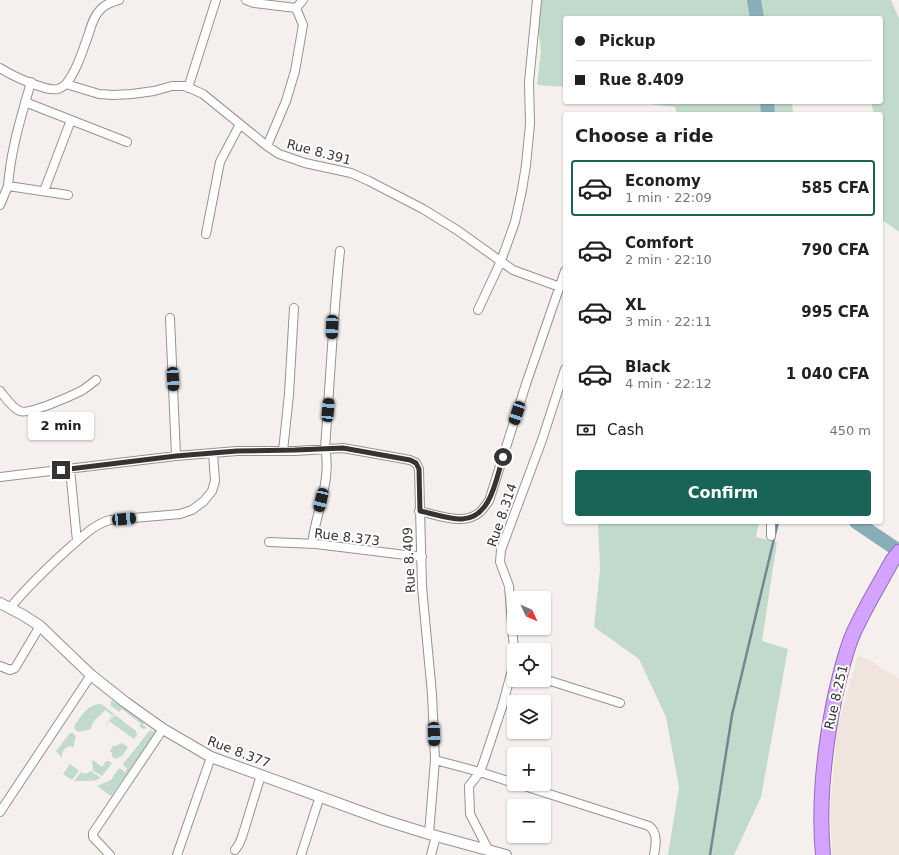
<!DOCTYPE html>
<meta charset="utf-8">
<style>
:root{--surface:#fff;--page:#f6f6f6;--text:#202124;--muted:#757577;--line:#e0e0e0;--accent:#1a6359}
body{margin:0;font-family:"DejaVu Sans",sans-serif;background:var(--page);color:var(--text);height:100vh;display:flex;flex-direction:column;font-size:15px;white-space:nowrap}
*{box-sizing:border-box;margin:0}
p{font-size:13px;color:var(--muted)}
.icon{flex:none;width:22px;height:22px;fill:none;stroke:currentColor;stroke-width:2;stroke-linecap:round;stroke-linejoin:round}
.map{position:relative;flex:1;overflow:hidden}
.sheet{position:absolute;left:563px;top:112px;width:320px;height:412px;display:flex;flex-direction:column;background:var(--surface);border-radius:4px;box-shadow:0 1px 3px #0004}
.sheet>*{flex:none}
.banner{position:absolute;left:563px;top:16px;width:320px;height:88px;border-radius:4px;box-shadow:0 1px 3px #0004;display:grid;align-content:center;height:88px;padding:0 12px;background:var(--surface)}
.needle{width:26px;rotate:134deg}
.controls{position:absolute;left:507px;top:591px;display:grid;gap:8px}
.controls a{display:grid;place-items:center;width:44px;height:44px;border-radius:4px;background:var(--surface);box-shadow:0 1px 3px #0004;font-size:20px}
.end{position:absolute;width:18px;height:18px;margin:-9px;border:5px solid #363433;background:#fff;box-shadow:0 0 0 2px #fff}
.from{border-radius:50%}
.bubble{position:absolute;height:28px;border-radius:4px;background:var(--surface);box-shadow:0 1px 3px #0004;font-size:13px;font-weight:600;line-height:28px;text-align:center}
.car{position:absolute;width:12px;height:24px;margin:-12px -6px;border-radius:5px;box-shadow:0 0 3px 1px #0007;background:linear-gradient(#222 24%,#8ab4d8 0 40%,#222 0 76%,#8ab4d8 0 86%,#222 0)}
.banner b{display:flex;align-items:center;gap:14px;height:38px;font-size:15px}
.banner b+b{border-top:1px solid var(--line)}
.banner i{width:10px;height:10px;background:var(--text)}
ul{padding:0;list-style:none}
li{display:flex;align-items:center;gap:12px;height:56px;margin:0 8px 6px;padding:0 4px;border:2px solid transparent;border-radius:4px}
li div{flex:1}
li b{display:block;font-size:15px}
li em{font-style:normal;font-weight:600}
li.active{border-color:var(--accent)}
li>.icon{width:36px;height:36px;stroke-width:1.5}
h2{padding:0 12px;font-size:18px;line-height:48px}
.pay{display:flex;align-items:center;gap:10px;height:44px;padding:0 12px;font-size:15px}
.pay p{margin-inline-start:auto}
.button{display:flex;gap:8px;margin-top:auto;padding:8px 12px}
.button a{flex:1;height:46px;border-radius:4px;background:var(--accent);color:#fff;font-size:16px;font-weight:600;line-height:46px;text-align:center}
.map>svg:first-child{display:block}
.built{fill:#f0e4dd}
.green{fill:#c1dacc}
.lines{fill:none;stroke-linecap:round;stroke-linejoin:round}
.stream{stroke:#718992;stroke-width:2.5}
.river{stroke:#8aadba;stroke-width:14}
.minor-casing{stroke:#979290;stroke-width:10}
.tertiary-casing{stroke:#979290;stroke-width:12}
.trunk-casing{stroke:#966cb8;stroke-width:16}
.minor{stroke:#fff;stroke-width:8}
.tertiary{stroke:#fff;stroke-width:10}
.trunk{stroke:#d4a2ff;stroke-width:14}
.route{stroke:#363433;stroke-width:5}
.labels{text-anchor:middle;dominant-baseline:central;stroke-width:4;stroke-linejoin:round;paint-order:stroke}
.street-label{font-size:13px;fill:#363433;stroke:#fefefe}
</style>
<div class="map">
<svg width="899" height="855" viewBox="0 0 899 855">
<rect width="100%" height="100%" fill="#f5f0ee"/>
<!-- built -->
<path class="built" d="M858,655L871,661L899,679V855H832L830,811L837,729Z"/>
<!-- green -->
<path class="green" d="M535,0H891L899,19V232L881,219V114H874L871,102H881V18H565V87L537,85L541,51Z
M633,102H792L793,114H677L675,107Z
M598,522H759L756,537L777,542L762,641L788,649L761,797L734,855H668L679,787L666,717L639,659L594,627L600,569Z
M112,700L144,723L143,725L147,728L143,729L139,726L141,724L122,709L119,712L110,705Z
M98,704H101L114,714L108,721L107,727V722L112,715L105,710C99,718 92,719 91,729L78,732L75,729L74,726C81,717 86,706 98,704Z
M115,715L136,731L137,735L134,739L109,721Z
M150,730L156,732L111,796L97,786L111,780L118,769H122L124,772L126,771L127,768L124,766L123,763L128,758Z
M70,733H73L76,736L73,748L70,746C64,748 62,751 62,758L56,751Z
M122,743L128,747L122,756L115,759L112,756V753L110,751L113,746L111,745L115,746Z
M93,760L102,767L106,761H109L112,763L102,776L92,770L93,768L92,762Z
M70,764L79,771L72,780L63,774Z
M91,771L101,778L93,781L85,775L92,781H74L81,772L85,774Z"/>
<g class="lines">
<!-- stream -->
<path class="stream" d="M710,855L732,715L778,522"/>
<!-- river -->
<path class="river" d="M754,0L757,18
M767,102L768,114
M856,522L899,551"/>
<!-- minor casing -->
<g class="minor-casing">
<path id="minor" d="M246,0L254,3L296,8L303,0
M0,68C11,75 46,92 58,89C61,88 64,86 66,84L99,94L113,95L132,94L154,91L172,86H185L203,94L267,146L279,154L305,163L351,173L369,181L423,209L457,230L513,270L560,287
M66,84C77,70 82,52 88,36C91,27 93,17 100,10C105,4 112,2 119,0
M188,88L216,0
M25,102L127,142
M267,146L286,101L295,71L303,25L296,8
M8,186C11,148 21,118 31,82
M44,191L71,120
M0,205L8,186L68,195
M206,234L220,162L240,124
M478,310L501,261L515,222L522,190L526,165L530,124L529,82L537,0
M170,318L176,456
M0,391C5,397 12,408 20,411C29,415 71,396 81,391C86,388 91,384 96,380
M283,451L289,394L294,308
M70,469L77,541
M0,477L176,456L237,451H295L343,448L410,460L416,463L419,469L422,587L432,694L435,760L429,834
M419,511C438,515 465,527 481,511C484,508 486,504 489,501L526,384L565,271
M771,522V536
M269,542L316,544L422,557
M312,544C316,512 332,480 325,448C330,383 333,317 340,251
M10,608C28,586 48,567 69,548C81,538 94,524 110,520L180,514L192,510L204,501L212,491L215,481L213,453
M514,650L509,586L500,562L501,550L542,440L565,369
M0,666L10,670L15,668L40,626
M544,679L620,703
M435,760L480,772L514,783
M518,784L649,826C658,833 656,844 654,855
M0,812L91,675
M235,850L239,844L242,837L261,775
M489,851L470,814L469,786L480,772L485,758L502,707L512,670L514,656
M110,855L93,837V833L163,729
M177,855L211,757
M301,855L320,796
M431,855L436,836"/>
</g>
<!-- tertiary casing -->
<g class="tertiary-casing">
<path id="tertiary" d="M0,603L23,615L40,626L91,675L125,702L163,729L211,757L384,820L429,834L506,855"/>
</g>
<!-- trunk casing -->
<g class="trunk-casing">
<path id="trunk" d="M823,855C818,803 824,752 834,701C839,679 844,655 853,634C864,609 879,585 892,561L899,552"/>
</g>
<!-- minor -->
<use href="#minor" class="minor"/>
<!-- tertiary -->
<use href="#tertiary" class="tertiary"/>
<!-- trunk -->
<use href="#trunk" class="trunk"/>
</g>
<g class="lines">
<!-- route -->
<path class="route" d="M61,470L176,456L237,451L295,450L343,448L410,460L416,463L419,469L420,511C431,513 451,520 462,519C491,518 496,479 503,457"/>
</g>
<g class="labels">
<!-- street labels -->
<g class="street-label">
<text transform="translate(319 152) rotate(15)">Rue 8.391</text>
<text transform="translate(502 515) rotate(-71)">Rue 8.314</text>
<text transform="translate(347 537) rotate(7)">Rue 8.373</text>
<text transform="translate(409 560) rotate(-93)">Rue 8.409</text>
<text transform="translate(836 697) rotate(-77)">Rue 8.251</text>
<text transform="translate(239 752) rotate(21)">Rue 8.377</text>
</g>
</g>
</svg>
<div class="controls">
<a><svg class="needle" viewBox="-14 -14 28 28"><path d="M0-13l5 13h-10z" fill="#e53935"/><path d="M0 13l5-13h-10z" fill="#757577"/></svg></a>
<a><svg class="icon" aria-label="locate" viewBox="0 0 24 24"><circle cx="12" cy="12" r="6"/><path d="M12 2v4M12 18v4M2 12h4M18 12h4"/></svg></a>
<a><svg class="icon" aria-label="layers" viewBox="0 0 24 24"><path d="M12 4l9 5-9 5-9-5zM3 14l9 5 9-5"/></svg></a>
<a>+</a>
<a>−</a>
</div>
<i class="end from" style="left:503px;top:457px"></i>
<i class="end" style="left:61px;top:470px"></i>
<div class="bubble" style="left:28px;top:412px;width:66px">2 min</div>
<i class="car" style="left:332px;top:327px;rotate:182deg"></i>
<i class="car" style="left:173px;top:379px;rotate:177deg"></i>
<i class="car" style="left:328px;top:410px;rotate:5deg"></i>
<i class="car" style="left:517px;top:413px;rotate:198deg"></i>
<i class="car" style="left:321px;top:500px;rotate:193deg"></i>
<i class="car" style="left:124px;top:519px;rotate:85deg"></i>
<i class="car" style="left:434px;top:734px;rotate:178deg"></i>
<div class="banner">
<b><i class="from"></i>Pickup</b>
<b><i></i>Rue 8.409</b>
</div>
<section class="sheet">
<h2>Choose a ride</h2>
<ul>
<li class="active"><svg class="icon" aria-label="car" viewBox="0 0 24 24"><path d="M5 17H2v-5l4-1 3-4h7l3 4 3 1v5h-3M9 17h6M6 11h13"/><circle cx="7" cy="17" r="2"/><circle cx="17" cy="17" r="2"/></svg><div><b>Economy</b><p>1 min · 22:09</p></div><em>585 CFA</em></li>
<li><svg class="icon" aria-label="car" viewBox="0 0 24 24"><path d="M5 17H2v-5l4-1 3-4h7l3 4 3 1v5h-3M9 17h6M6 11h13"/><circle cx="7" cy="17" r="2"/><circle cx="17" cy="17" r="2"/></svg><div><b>Comfort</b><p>2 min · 22:10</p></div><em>790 CFA</em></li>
<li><svg class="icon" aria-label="car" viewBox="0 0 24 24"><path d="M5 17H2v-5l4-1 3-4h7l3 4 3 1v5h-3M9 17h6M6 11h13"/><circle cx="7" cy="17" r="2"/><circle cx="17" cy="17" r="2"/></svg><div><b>XL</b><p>3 min · 22:11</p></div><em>995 CFA</em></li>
<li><svg class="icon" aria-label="car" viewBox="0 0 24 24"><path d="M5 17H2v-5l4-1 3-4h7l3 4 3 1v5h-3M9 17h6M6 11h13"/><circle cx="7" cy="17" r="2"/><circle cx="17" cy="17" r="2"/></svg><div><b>Black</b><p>4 min · 22:12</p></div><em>1 040 CFA</em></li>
</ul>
<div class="pay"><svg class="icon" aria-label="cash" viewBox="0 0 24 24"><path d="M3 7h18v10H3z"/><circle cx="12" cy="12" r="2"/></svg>Cash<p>450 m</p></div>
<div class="button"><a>Confirm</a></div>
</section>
</div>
